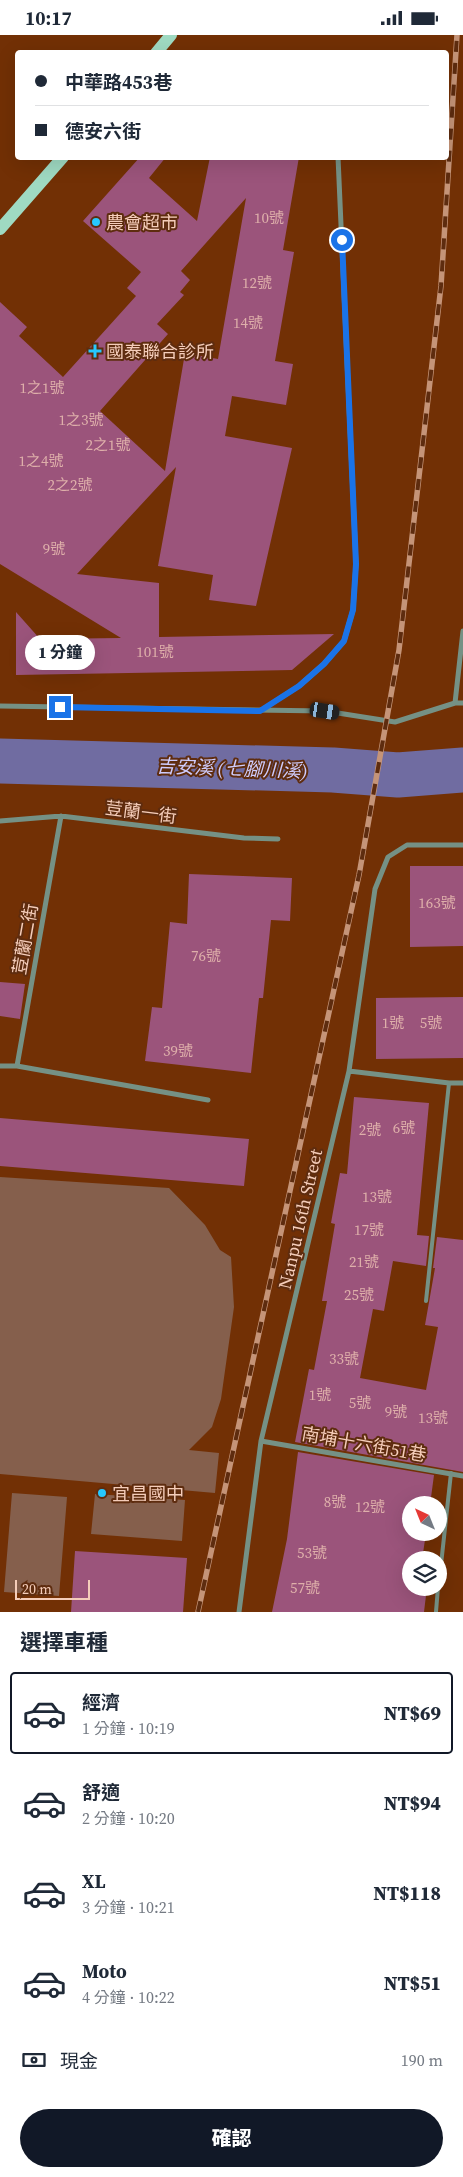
<!DOCTYPE html>
<html lang="zh-TW">
<meta charset="utf-8">
<style>
:root{--surface:#fff;--page:#f6f6f7;--text:#1f2937;--muted:#747a83;--line:#e0e1e3;--accent:#111827}
body{margin:0;font-family:"Source Serif 4","Noto Sans TC",serif;background:var(--page);color:var(--text);height:100vh;display:flex;flex-direction:column;font-size:19px;white-space:nowrap}
*{box-sizing:border-box;margin:0}
p{font-size:16px;color:var(--muted)}
.icon{flex:none;width:28px;height:28px;fill:none;stroke:currentColor;stroke-width:2;stroke-linecap:round;stroke-linejoin:round}
.map{position:relative;height:1577px;overflow:hidden}
.side{display:flex;flex-direction:column;background:var(--surface);flex:1}
.side>*{flex:none}
.banner{position:absolute;left:15px;top:15px;width:434px;height:110px;border-radius:5px;box-shadow:0 5px 20px #0002;display:grid;align-content:center;height:110px;padding:0 20px;background:var(--surface)}
.needle{width:32px;rotate:317deg}
.fabs{position:absolute;left:402px;top:1461px;display:grid;gap:10px}
.fabs a{display:grid;place-items:center;width:45px;height:45px;border-radius:50%;background:var(--surface);box-shadow:0 5px 20px #0002;font-size:25px}
.scale{position:absolute;left:15px;bottom:12px;width:75px;box-sizing:border-box;padding-left:5px;border:2px solid #f5cdba;border-top:0;font-size:14px;line-height:18px;white-space:nowrap;color:#f5cdba;-webkit-text-stroke:4px #5e2c0f;paint-order:stroke}
.end{position:absolute;width:22px;height:22px;margin:-11px;border:6px solid #1a73e8;background:#fff;box-shadow:0 0 0 2px #fff}
.from{border-radius:50%}
.bubble{position:absolute;height:35px;border-radius:18px;background:var(--surface);box-shadow:0 5px 20px #0002;font-size:16px;font-weight:800;line-height:35px;text-align:center}
.car{position:absolute;width:15px;height:30px;margin:-15px -8px;border-radius:6px;box-shadow:0 0 4px 1px #0007;background:linear-gradient(#222 24%,#8ab4d8 0 40%,#222 0 76%,#8ab4d8 0 86%,#222 0)}
.banner b{display:flex;align-items:center;gap:18px;height:48px;font-size:19px}
.banner b+b{border-top:1px solid var(--line)}
.banner i{width:12px;height:12px;background:var(--text)}
ul{padding:0;list-style:none}
li{display:flex;align-items:center;gap:15px;height:82px;margin:0 10px 8px;padding:0 10px;border:2px solid transparent;border-radius:5px}
li div{flex:1}
li b{display:block;font-size:19px}
li em{font-style:normal;font-weight:800}
li.current{border-color:var(--accent)}
li>.icon{width:45px;height:45px;stroke-width:1.5}
h2{padding:0 20px;font-size:22px;line-height:60px}
.pay{display:flex;align-items:center;gap:12px;height:55px;padding:0 20px;font-size:19px}
.pay p{margin-inline-start:auto}
.primary-button{display:flex;gap:10px;margin-top:auto;padding:10px 20px}
.primary-button a{flex:1;height:58px;border-radius:30px;background:var(--accent);color:#fff;font-size:20px;font-weight:800;line-height:58px;text-align:center}
.status{display:flex;justify-content:space-between;align-items:center;height:35px;padding:0 25px;background:var(--surface);direction:ltr}
.status svg{height:14px;fill:currentColor}
.map>svg:first-child{display:block}
.green{fill:#855f4c}
.lines{fill:none;stroke-linecap:round;stroke-linejoin:round}
.river{stroke:#706ca1;stroke-width:45}
.building{fill:#9b547b;fill-rule:evenodd}
.lane{stroke:#759185;stroke-width:4}
.street{stroke:#759185;stroke-width:5}
.primary{stroke:#9fdac2;stroke-width:12}
.rail-casing{stroke:#c59478;stroke-width:5.5}
.rail{stroke:#5e2c0f;stroke-width:4;stroke-dasharray:11;stroke-linecap:butt}
.route{stroke:#1a73e8;stroke-width:6}
.poi-dot{fill:#27c8ff;stroke:#5e2c0f;stroke-width:2}
.labels{text-anchor:middle;dominant-baseline:central;stroke-width:4;stroke-linejoin:round;paint-order:stroke}
.number-label{font-size:15px;fill:#deafaa}
.poi-label{font-size:18px;fill:#f5cdba;stroke:#5e2c0f;text-anchor:start}
.street-label{font-size:18px;fill:#f5cdba;stroke:#5e2c0f}
.water-label{font-size:19px;font-style:italic;fill:#cfccfd;stroke:#5e2c0f}
</style>
<div class="status"><b>10:17</b><svg viewBox="0 0 49 12"><path d="M0 12V9h3v3zM5 12V6h3v6zM10 12V3h3v9zM15 12V0h3v12zM26 1h20v11H26zM47 4h2v5h-2z"/></svg></div>
<div class="map">
<svg width="463" height="1577" viewBox="0 0 463 1577">
<rect width="100%" height="100%" fill="#723005"/>
<!-- green -->
<path class="green" d="M0,1142L169,1153L205,1190L220,1215L231,1222L234,1272L221,1364L212,1392L189,1415L219,1418L215,1458L0,1439Z
M12,1458L67,1462L59,1561L4,1557Z
M95,1459L185,1465L182,1506L91,1499Z"/>
<g class="lines">
<!-- river -->
<path class="river" d="M0,726L333,735L398,740L463,735"/>
</g>
<!-- building -->
<path class="building" d="M140,122H166L149,143L197,186L210,122H299L283,215L294,217L275,326L293,329L286,370L232,361L225,401L292,413L256,571L209,565L213,540L158,531L176,432L77,539L159,548V602L334,599L292,635L16,640V577L40,604L121,603L0,529V267L27,292L19,301L63,342L136,261L127,253L141,237L83,186ZM246,163L218,324L185,318L165,436L100,376L168,299L157,289L184,260L180,257L190,245L181,236Z
M410,831H463V911L410,912Z
M189,839L292,843L290,886L271,885L263,963H259L251,1038L145,1026L152,972L162,973L170,887L187,889Z
M0,947L25,949L20,984L0,981Z
M463,962V1023L376,1024V963Z
M354,1062L429,1068L417,1200L429,1201L426,1231L393,1226L384,1276L373,1274L360,1343L426,1355L438,1292L425,1290L435,1233H433L437,1202L463,1205V1437L295,1407L309,1334L314,1335L327,1266H322L335,1189L331,1188L340,1138L347,1139Z
M0,1083L249,1104L244,1151L0,1131Z
M298,1417L434,1440L430,1470H411V1498H426L422,1525H411V1552H427L424,1577H272L287,1504Z
M75,1516L187,1523L183,1577H71Z"/>
<g class="lines">
<!-- lane -->
<path class="lane" d="M426,1266L449,1048
M439,1548L451,1438
M436,1577L438,1552"/>
<!-- street -->
<path class="street" d="M455,668L463,596
M0,671L325,676L395,687L455,668H463
M260,676L299,651L324,629L344,606L353,575L356,529L338,122
M0,786L61,781L244,803L278,804
M0,1031H17L61,781
M17,1031L208,1065
M349,1036L449,1048H463
M261,1406L463,1441
M239,1577L261,1406L349,1036L375,854L388,822L407,810H463"/>
<!-- primary -->
<path class="primary" d="M156,18L171,0
M0,194L63,122"/>
<!-- rail casing -->
<g class="rail-casing">
<path id="rail" d="M198,1577L359,840L399,615L441,251L457,0"/>
</g>
<!-- rail -->
<use href="#rail" class="rail"/>
</g>
<g class="lines">
<!-- route -->
<path class="route" d="M60,672L260,676L299,651L324,629L344,606L353,575L356,529L342,205"/>
</g>
<!-- markers -->
<g class="poi-dot">
<circle cx="96" cy="187" r="5"/>
<path d="M92.5 308.5h5v5h5v5h-5v5h-5v-5h-5v-5h5z"/>
<circle cx="102" cy="1458" r="5"/>
</g>
<g class="labels">
<!-- number labels -->
<g class="number-label">
<text x="269" y="182">10號</text>
<text x="257" y="247">12號</text>
<text x="248" y="287">14號</text>
<text x="42" y="352">1之1號</text>
<text x="81" y="384">1之3號</text>
<text x="108" y="409">2之1號</text>
<text x="41" y="425">1之4號</text>
<text x="70" y="449">2之2號</text>
<text x="54" y="513">9號</text>
<text x="155" y="616">101號</text>
<text x="437" y="867">163號</text>
<text x="206" y="920">76號</text>
<text x="393" y="987">1號</text>
<text x="431" y="987">5號</text>
<text x="178" y="1015">39號</text>
<text x="404" y="1092">6號</text>
<text x="370" y="1094">2號</text>
<text x="377" y="1161">13號</text>
<text x="369" y="1194">17號</text>
<text x="364" y="1226">21號</text>
<text x="359" y="1259">25號</text>
<text x="344" y="1323">33號</text>
<text x="320" y="1359">1號</text>
<text x="360" y="1367">5號</text>
<text x="396" y="1376">9號</text>
<text x="433" y="1382">13號</text>
<text x="335" y="1466">8號</text>
<text x="370" y="1471">12號</text>
<text x="312" y="1517">53號</text>
<text x="305" y="1552">57號</text>
</g>
<!-- poi labels -->
<g class="poi-label">
<text x="106" y="187">農會超市</text>
<text x="106" y="316">國泰聯合診所</text>
<text x="112" y="1458">宜昌國中</text>
</g>
<!-- street labels -->
<g class="street-label">
<text transform="translate(141 777) rotate(7)">荳蘭一街</text>
<text transform="translate(25 904) rotate(-80)">荳蘭二街</text>
<text transform="translate(300 1184) rotate(-77)">Nanpu 16th Street</text>
<text transform="translate(364 1409) rotate(10)">南埔十六街51巷</text>
</g>
<!-- water labels -->
<g class="water-label">
<text transform="translate(232 733) rotate(2)">吉安溪 (七腳川溪)</text>
</g>
</g>
</svg>
<div class="fabs">
<a><svg class="needle" viewBox="-14 -14 28 28"><path d="M0-13l5 13h-10z" fill="#e53935"/><path d="M0 13l5-13h-10z" fill="#747a83"/></svg></a>
<a><svg class="icon" aria-label="layers" viewBox="0 0 24 24"><path d="M12 4l9 5-9 5-9-5zM3 14l9 5 9-5"/></svg></a>
</div>
<div class="scale">20 m</div>
<i class="end from" style="left:342px;top:205px"></i>
<i class="end" style="left:60px;top:672px"></i>
<div class="bubble" style="left:25px;top:600px;width:70px">1 分鐘</div>
<i class="car" style="left:325px;top:676px;rotate:99deg"></i>
<div class="banner">
<b><i class="from"></i>中華路453巷</b>
<b><i></i>德安六街</b>
</div>
</div>
<section class="side">
<h2>選擇車種</h2>
<ul>
<li class="current"><svg class="icon" aria-label="car" viewBox="0 0 24 24"><path d="M5 17H2v-5l4-1 3-4h7l3 4 3 1v5h-3M9 17h6M6 11h13"/><circle cx="7" cy="17" r="2"/><circle cx="17" cy="17" r="2"/></svg><div><b>經濟</b><p>1 分鐘 · 10:19</p></div><em>NT$69</em></li>
<li><svg class="icon" aria-label="car" viewBox="0 0 24 24"><path d="M5 17H2v-5l4-1 3-4h7l3 4 3 1v5h-3M9 17h6M6 11h13"/><circle cx="7" cy="17" r="2"/><circle cx="17" cy="17" r="2"/></svg><div><b>舒適</b><p>2 分鐘 · 10:20</p></div><em>NT$94</em></li>
<li><svg class="icon" aria-label="car" viewBox="0 0 24 24"><path d="M5 17H2v-5l4-1 3-4h7l3 4 3 1v5h-3M9 17h6M6 11h13"/><circle cx="7" cy="17" r="2"/><circle cx="17" cy="17" r="2"/></svg><div><b>XL</b><p>3 分鐘 · 10:21</p></div><em>NT$118</em></li>
<li><svg class="icon" aria-label="car" viewBox="0 0 24 24"><path d="M5 17H2v-5l4-1 3-4h7l3 4 3 1v5h-3M9 17h6M6 11h13"/><circle cx="7" cy="17" r="2"/><circle cx="17" cy="17" r="2"/></svg><div><b>Moto</b><p>4 分鐘 · 10:22</p></div><em>NT$51</em></li>
</ul>
<div class="pay"><svg class="icon" aria-label="cash" viewBox="0 0 24 24"><path d="M3 7h18v10H3z"/><circle cx="12" cy="12" r="2"/></svg>現金<p>190 m</p></div>
<div class="primary-button"><a>確認</a></div>
</section>
